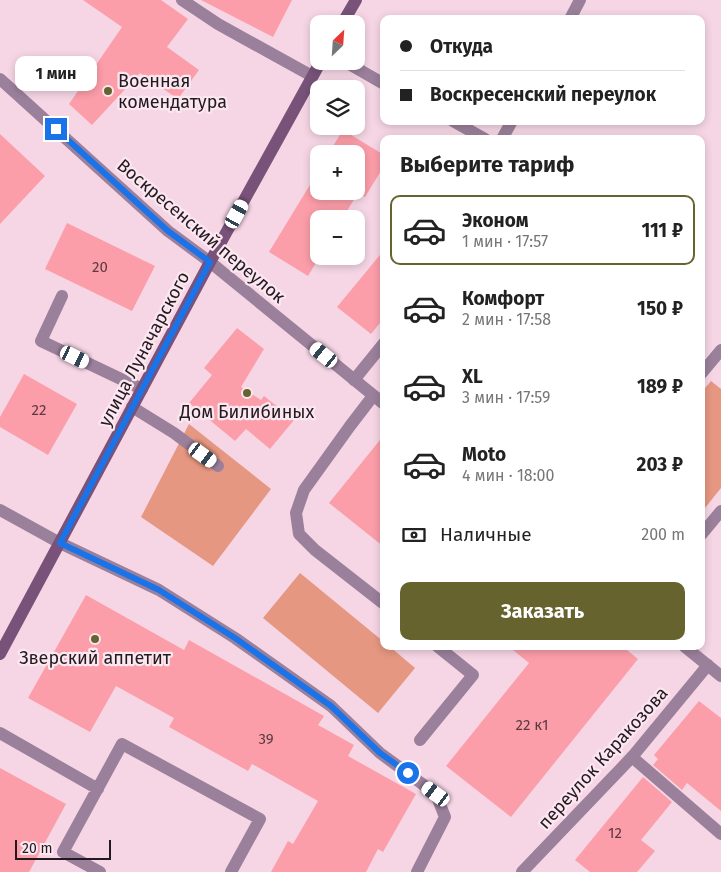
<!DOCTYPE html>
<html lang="ru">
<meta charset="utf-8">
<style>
:root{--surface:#fff;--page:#f2f2f2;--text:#222;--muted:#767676;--line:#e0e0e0;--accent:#66632f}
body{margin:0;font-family:"Fira Sans",sans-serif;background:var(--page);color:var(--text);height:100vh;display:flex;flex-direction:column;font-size:19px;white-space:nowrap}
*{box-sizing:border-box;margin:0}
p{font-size:16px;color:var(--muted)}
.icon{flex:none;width:28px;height:28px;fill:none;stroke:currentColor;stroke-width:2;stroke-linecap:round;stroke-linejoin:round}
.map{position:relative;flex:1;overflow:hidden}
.sheet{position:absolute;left:380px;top:135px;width:325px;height:515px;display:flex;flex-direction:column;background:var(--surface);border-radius:10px;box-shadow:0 2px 8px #0003}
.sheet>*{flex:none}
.banner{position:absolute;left:380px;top:15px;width:325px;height:110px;border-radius:10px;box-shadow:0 2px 8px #0003;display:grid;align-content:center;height:110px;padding:0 20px;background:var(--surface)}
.needle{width:32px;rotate:25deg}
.fabs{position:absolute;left:310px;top:15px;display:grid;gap:10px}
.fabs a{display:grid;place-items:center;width:55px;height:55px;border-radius:10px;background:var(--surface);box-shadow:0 2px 8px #0003;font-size:25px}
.scale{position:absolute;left:15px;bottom:12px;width:96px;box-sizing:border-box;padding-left:5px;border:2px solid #24191e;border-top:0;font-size:14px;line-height:18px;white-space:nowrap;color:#24191e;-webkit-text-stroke:4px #fbe7f0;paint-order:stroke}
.end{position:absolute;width:22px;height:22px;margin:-11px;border:6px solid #1a73e8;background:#fff;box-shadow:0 0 0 2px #fff}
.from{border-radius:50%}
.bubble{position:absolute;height:35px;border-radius:10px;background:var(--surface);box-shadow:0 2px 8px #0003;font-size:16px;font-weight:700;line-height:35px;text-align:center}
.car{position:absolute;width:15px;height:30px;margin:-15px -8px;border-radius:6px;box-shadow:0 0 4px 1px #0007;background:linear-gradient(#fff 24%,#345 0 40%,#fff 0 76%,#345 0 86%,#fff 0)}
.banner b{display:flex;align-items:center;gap:18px;height:48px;font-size:19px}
.banner b+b{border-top:1px solid var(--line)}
.banner i{width:12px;height:12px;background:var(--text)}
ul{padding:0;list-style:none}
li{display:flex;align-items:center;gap:15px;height:70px;margin:0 10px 8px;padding:0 10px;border:2px solid transparent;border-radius:10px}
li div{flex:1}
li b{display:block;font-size:19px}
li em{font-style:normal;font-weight:700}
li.active{border-color:var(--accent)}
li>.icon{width:45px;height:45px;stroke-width:1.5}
h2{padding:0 20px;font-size:22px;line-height:60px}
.pay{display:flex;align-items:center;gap:12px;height:55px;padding:0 20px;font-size:19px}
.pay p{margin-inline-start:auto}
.action{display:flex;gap:10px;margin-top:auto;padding:10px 20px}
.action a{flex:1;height:58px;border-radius:10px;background:var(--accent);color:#fff;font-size:20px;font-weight:700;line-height:58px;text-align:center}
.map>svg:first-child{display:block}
.green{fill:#e69782}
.building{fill:#fc9ea9}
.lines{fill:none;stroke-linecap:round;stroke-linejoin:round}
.lane{stroke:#9b809b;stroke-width:12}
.street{stroke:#9b809b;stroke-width:12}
.secondary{stroke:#785279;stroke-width:12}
.route{stroke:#1a73e8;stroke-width:6}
.poi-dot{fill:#66632f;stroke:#fbe7f0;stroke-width:2}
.labels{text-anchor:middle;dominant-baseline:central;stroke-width:4.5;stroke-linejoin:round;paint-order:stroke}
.number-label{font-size:15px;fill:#5a3a41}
.poi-label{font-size:18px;fill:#24191e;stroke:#fbe7f0}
.street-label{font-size:18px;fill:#24191e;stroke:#fbe7f0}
</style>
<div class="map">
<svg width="721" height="872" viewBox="0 0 721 872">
<rect width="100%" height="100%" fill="#f6d6e5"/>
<!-- green -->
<path class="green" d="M711,381L721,389V488L701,513V393Z
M189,424L271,489L213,566L141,517Z
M300,573L384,642V646H389L415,668L378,713L263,618Z"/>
<!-- building -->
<path class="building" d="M83,0H161L188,19L167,47L199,70L178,99L140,73L92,125L69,104L122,27Z
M201,0H292L273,37Z
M343,130L384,155V166L365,197L358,193L342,219H319L320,256L308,276L269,252L319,170V191H356V154H328Z
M0,134L45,176L0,224Z
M67,223L155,266L132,311L45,269Z
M384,250V318L371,334L337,307Z
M237,328L264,349L241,387L261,400L264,396L294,420L270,449L246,429L235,441L189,403L212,375L204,368Z
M24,374L77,404L48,455L0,427V417Z
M384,435V547L329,503Z
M86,595L184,650L189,640L324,716L318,725L354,745L348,756L416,794L383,852L378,849L366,872H271L288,841L293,844L318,801L252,764L248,771L169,727L174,718L116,686L90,732L28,698Z
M508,646H622L638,659L511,817L446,766L529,663Z
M699,701L721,718V811L687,783L682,790L653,765L658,759L654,755Z
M0,768L66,804L29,872H0Z
M643,777L672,802L641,840L655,851L637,872H590L575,860Z"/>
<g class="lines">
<!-- lane -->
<path class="lane" d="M182,0L218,24L312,76
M570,19L580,0
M344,61L384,84
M453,121L485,139
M502,139L512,121
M62,296L41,341L142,389
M701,374L721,350
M354,380L384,343
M373,396L350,426L304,490L296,513L299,534L315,550L384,604
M132,407L174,433L218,466
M0,510L60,543L159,590L235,638L331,706L380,753L436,794L445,817L417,872
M701,535L721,511
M0,733L98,789
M420,740L473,675L437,646
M632,757L721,834
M100,872L63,852L122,744L260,819L231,872"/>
<!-- street -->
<path class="street" d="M0,79L168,231L210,262L384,404
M684,646L721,676
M522,872L632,757L708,665"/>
<!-- secondary -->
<path class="secondary" d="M342,24L356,0
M0,654L210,262L321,61"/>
</g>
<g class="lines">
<!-- route -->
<path class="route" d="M56,129L168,231L210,262L60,543L159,590L235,638L331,706L380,753L408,773"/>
</g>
<!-- markers -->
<g class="poi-dot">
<circle cx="108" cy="91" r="5"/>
<circle cx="247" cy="393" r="5"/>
<circle cx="95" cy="639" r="5"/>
</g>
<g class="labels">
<!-- number labels -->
<g class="number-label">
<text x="100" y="267">20</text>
<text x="39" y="410">22</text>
<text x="532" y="725">22 к1</text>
<text x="266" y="739">39</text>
<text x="615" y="833">12</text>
</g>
<!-- poi labels -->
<g class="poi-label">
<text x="118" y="81" text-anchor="start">Военная<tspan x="118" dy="21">комендатура</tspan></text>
<text x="247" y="412">Дом Билибиных</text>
<text x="95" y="658">Зверский аппетит</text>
</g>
<!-- street labels -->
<g class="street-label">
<text transform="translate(201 231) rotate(40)">Воскресенский переулок</text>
<text transform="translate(144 349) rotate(-62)">улица Луначарского</text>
<text transform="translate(603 758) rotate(-48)">переулок Каракозова</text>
</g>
</g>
</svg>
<div class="fabs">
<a><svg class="needle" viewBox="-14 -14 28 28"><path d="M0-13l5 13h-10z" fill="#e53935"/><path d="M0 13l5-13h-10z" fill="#767676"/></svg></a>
<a><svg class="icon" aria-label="layers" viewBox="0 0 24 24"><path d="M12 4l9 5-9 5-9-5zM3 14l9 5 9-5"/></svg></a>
<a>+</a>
<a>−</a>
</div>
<div class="scale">20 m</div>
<i class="end from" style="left:408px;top:773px"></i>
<i class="end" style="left:56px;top:129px"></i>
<div class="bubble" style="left:15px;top:56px;width:82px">1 мин</div>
<i class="car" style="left:237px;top:214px;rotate:29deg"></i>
<i class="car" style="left:324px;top:355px;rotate:309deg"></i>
<i class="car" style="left:75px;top:357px;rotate:116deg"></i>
<i class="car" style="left:203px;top:455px;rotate:126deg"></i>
<i class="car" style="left:436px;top:794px;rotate:306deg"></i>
<div class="banner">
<b><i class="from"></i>Откуда</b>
<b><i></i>Воскресенский переулок</b>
</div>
<section class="sheet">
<h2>Выберите тариф</h2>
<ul>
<li class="active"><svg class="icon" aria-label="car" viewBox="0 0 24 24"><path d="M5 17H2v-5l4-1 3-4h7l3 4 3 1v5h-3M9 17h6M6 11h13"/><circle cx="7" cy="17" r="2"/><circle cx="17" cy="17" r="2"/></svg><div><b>Эконом</b><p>1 мин · 17:57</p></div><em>111 ₽</em></li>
<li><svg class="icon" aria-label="car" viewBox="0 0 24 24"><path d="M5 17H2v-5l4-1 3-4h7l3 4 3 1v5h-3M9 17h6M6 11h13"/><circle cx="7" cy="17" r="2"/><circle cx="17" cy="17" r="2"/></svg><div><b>Комфорт</b><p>2 мин · 17:58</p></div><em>150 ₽</em></li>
<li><svg class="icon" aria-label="car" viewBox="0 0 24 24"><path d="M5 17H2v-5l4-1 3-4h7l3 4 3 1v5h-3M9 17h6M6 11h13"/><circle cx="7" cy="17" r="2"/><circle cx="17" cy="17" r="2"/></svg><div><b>XL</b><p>3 мин · 17:59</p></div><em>189 ₽</em></li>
<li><svg class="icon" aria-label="car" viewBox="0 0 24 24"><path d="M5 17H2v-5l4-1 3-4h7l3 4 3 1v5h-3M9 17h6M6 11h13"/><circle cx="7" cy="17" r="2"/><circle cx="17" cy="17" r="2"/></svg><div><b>Moto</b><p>4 мин · 18:00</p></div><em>203 ₽</em></li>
</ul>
<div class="pay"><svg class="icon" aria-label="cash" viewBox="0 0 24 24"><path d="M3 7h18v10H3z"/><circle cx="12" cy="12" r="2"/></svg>Наличные<p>200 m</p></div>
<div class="action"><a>Заказать</a></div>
</section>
</div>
